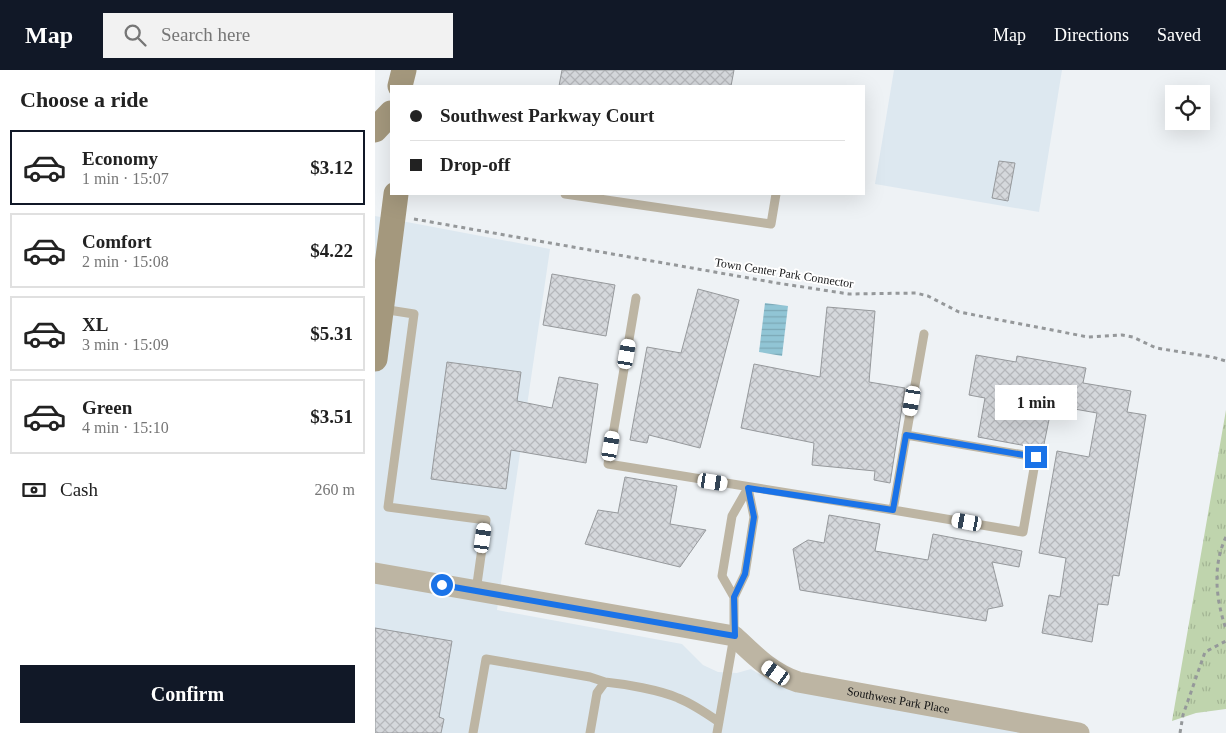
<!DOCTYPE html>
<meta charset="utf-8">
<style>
:root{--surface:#fff;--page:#f2f2f2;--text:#222;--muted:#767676;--line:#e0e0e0;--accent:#111827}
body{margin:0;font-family:Georgia,serif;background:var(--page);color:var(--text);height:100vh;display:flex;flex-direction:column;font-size:19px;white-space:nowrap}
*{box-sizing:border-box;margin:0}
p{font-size:16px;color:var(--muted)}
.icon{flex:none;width:28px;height:28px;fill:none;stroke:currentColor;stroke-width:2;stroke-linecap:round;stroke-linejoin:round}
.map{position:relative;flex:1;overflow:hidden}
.details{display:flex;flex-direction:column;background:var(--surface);width:375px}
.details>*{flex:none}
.top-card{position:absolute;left:15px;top:15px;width:475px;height:110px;border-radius:0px;box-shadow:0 5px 20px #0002;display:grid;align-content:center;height:110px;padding:0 20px;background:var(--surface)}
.controls{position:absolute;left:790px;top:15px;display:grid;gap:10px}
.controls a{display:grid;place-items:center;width:45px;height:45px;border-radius:0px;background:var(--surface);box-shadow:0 5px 20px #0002;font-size:25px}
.end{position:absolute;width:22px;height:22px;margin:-11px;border:6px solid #1a73e8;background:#fff;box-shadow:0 0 0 2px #fff}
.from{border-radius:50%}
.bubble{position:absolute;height:35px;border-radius:0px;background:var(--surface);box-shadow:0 5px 20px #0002;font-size:16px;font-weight:800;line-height:35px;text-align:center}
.car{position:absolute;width:15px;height:30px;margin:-15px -8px;border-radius:6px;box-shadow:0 0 4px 1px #0007;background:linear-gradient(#fff 24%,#345 0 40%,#fff 0 76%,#345 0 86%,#fff 0)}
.top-card b{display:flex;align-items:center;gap:18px;height:48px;font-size:19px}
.top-card b+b{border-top:1px solid var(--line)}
.top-card i{width:12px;height:12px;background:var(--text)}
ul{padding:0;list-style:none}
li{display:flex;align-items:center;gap:15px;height:75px;margin:0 10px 8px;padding:0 10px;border:2px solid var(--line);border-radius:0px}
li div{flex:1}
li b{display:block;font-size:19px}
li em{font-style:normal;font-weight:800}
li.selected{border-color:var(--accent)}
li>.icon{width:45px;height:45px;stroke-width:1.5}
h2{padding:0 20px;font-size:22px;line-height:60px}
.pay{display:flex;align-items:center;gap:12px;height:55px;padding:0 20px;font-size:19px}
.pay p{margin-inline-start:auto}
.cta{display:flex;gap:10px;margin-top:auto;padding:10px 20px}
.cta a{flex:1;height:58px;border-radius:0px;background:var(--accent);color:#fff;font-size:20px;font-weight:800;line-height:58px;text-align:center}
header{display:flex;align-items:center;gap:30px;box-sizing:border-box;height:70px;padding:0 25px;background:var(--accent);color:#fff}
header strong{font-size:24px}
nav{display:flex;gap:28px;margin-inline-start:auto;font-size:18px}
.search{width:350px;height:45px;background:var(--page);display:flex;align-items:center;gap:12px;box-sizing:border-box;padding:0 18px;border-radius:0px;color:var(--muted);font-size:19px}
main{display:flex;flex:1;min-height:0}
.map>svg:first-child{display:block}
.built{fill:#dde8f0}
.park{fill:url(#park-tufts)}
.water{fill:url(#water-rules)}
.building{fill:url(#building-cross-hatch);stroke:#96999c}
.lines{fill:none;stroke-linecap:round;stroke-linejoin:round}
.path{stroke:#95989a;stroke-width:3;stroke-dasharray:4 4;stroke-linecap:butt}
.service{stroke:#bdb5a3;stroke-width:9}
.tertiary{stroke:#bdb5a3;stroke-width:21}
.secondary{stroke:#a4987d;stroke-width:25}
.route{stroke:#1a73e8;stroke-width:6}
.labels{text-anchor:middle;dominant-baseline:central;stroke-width:4;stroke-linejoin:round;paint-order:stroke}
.street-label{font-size:12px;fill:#121314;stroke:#fff}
</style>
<header>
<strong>Map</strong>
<div class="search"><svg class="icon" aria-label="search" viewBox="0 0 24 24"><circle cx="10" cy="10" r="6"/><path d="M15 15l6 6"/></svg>Search here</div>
<nav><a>Map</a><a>Directions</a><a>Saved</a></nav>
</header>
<main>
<section class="details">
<h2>Choose a ride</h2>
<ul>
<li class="selected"><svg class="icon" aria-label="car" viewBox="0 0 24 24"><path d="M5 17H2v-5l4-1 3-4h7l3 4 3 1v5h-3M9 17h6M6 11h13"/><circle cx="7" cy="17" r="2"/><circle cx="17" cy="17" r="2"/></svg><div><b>Economy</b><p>1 min · 15:07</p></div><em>$3.12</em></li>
<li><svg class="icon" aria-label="car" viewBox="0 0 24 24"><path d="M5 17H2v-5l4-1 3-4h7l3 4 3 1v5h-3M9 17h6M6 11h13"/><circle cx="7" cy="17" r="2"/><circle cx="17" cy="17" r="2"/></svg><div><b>Comfort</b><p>2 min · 15:08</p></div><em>$4.22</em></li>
<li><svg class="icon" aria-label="car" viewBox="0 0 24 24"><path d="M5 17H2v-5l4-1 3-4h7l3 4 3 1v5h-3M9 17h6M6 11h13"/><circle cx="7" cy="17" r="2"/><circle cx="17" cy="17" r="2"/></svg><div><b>XL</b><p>3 min · 15:09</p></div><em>$5.31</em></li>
<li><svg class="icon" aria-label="car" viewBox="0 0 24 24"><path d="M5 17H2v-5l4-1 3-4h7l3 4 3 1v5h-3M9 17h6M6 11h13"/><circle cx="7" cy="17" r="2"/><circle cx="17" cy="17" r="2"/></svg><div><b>Green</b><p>4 min · 15:10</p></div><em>$3.51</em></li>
</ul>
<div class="pay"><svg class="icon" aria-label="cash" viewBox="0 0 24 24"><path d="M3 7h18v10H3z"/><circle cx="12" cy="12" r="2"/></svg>Cash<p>260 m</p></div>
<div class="cta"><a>Confirm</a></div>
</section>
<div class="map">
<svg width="851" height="663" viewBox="0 0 851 663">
<defs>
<pattern id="park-tufts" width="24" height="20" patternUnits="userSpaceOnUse" patternTransform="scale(1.25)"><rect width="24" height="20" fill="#bfd4ad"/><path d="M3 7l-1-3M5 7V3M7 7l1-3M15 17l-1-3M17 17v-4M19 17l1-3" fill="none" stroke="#a3b594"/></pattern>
<pattern id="water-rules" width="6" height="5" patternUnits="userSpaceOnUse" patternTransform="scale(1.25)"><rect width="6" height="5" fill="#91c5d5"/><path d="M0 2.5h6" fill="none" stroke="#7ca8b6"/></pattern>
<pattern id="building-cross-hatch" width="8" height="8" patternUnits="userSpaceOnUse" patternTransform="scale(1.25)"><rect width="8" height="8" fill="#d5d8dc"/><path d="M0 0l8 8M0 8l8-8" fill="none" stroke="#b6b8bc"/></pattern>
</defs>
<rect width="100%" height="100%" fill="#eef2f5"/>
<!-- built -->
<path class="built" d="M519,0H687L664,142L500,114Z
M0,146L175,179L122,540L307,574L328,595L343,602L362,603L376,599L404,616L661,663H0Z"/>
<!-- park -->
<path class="park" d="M851,340V639L821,643L797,651Z"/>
<!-- water -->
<path class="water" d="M390,233L413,236L407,286L384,282Z"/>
<!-- building -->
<path class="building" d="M187,0H359L356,16H184Z
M624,91L640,93L633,131L617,128Z
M177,204L240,215L231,266L168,255Z
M323,219L364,230L325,378L274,365L272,373L255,370L272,277L306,283Z
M452,237L500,241L494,312L530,318L515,413L499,410L500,401L437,395L439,373L366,358L379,294L445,307Z
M601,285L641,292L642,286L711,298L708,313L756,321L752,342L771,345L744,506L738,505L733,535L723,534L717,572L667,563L674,525L685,527L691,488L664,483L682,381L714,387L722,343L677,335L668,379L603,367L610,328L594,325Z
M72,292L146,302L142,331L177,338L184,307L223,314L211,393L136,380L131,419L56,409Z
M250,407L302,416L295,454L331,460L305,497L210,474L223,440L243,443Z
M454,445L505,454L500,481L553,490L558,464L647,481L644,497L617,492L628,536L613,539L611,551L425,520L418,479L433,470L449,473Z
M0,558L77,571L64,647L69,649L66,663H0Z"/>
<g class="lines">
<!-- path -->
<path class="path" d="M39,149L402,213L474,224L541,223L553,226L584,242L713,267L747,265L758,267L781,278L837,287L851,291
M851,467C837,496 841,530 851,559
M805,663L808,645L830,582L851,571"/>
<!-- service -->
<path class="service" d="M190,124L396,154L401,124
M261,228L233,394L518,440L549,264
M7,239L39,244L13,437L111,450L101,521
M518,440L648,462L661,387L531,365
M359,527L347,506L357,446L373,418
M98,663L111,589L215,607L230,612
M215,663L222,623L230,612C250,614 285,620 303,628C318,634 331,643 344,652
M342,663L359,566V527L370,504L379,447L373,418"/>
<!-- tertiary -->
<path class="tertiary" id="s1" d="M0,503L359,566C379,585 396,603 423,612L704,663"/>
<!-- secondary -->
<path class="secondary" d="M25,16L29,0
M0,60L16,43
M0,289L21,124"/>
</g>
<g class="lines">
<!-- route -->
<path class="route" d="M67,515L360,566L359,527L370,504L379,447L373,418L518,440L531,365L661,387"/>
</g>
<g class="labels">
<!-- street labels -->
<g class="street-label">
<text transform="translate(409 203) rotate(9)">Town Center Park Connector</text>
<text stroke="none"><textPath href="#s1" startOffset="546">Southwest Park Place</textPath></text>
</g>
</g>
</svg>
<div class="controls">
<a><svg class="icon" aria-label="locate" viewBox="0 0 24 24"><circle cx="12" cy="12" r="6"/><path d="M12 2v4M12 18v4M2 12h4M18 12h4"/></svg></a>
</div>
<i class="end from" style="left:67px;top:515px"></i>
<i class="end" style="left:661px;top:387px"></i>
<div class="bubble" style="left:620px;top:315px;width:82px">1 min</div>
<i class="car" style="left:252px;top:284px;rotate:10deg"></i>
<i class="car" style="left:537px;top:331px;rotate:190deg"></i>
<i class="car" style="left:236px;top:376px;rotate:10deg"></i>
<i class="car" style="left:338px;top:412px;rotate:99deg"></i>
<i class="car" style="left:592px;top:452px;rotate:280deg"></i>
<i class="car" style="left:108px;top:468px;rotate:8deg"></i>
<i class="car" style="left:401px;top:603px;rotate:305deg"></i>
<div class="top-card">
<b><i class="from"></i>Southwest Parkway Court</b>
<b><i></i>Drop-off</b>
</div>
</div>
</main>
